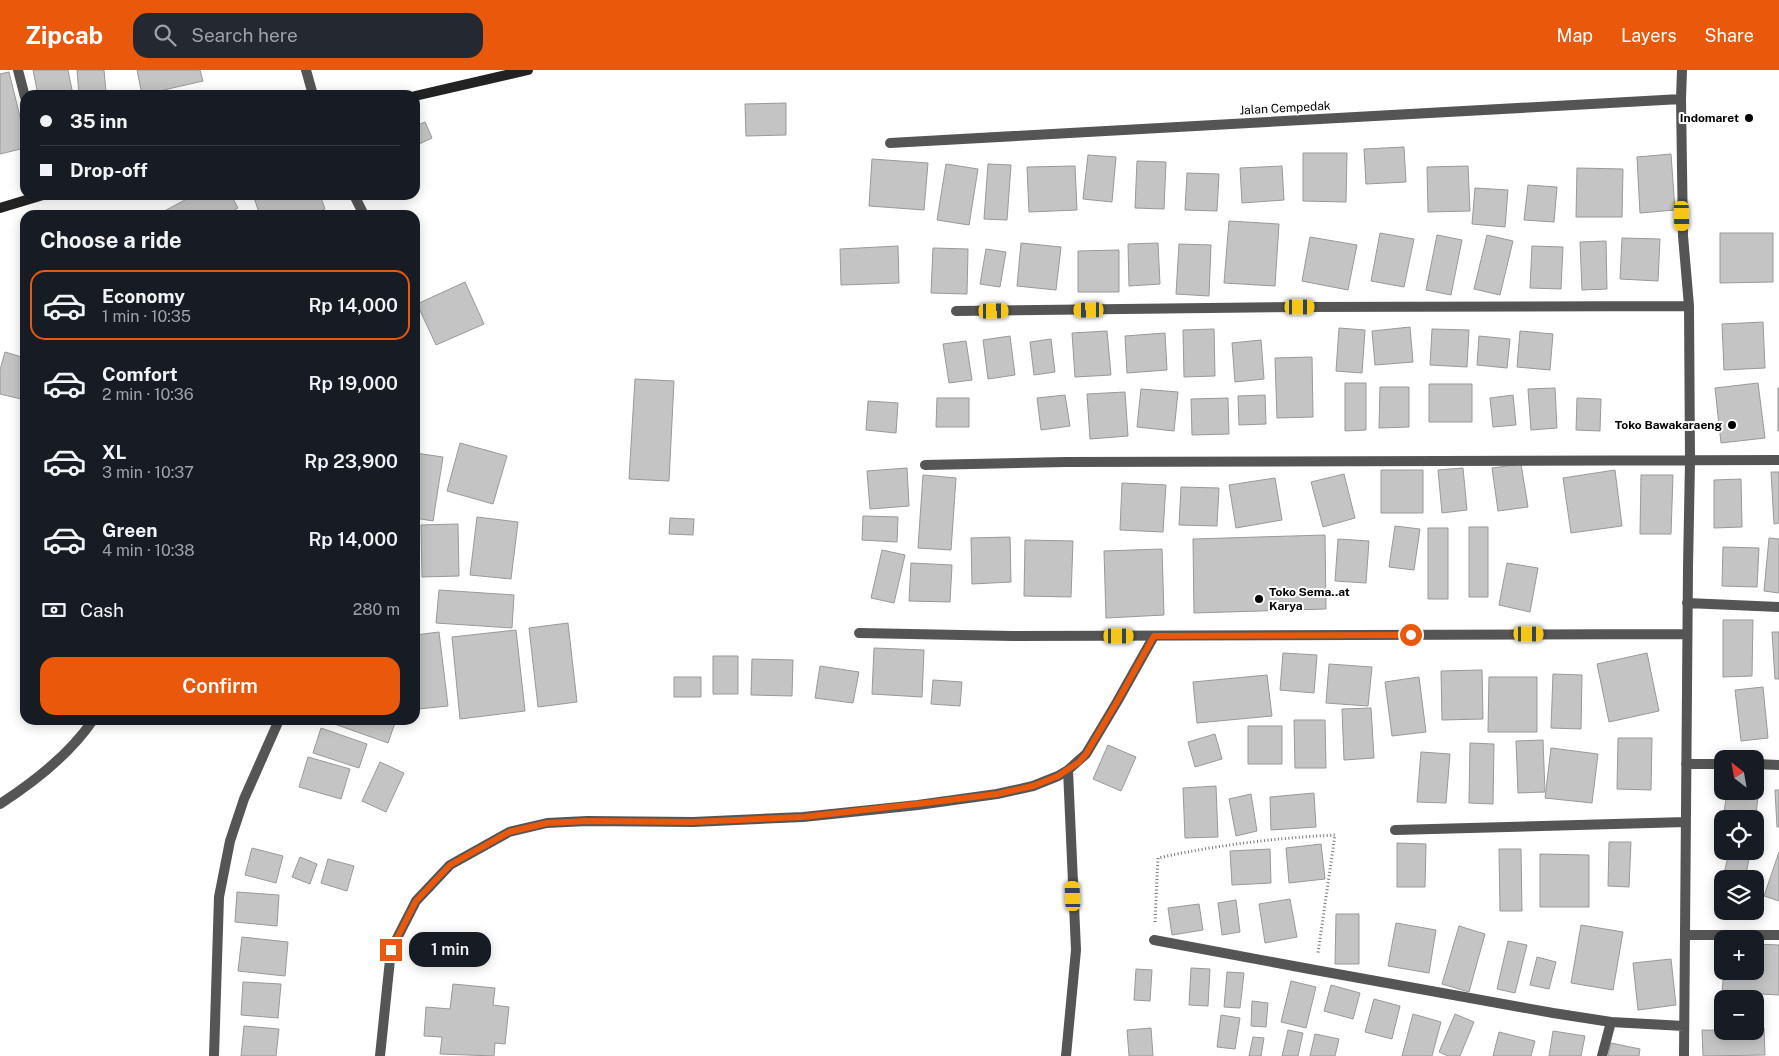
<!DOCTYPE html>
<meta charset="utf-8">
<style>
:root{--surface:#171b24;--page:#242831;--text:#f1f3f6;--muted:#9ea1a6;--line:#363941;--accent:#ea580c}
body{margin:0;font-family:"Public Sans",sans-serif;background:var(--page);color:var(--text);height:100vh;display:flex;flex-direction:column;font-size:19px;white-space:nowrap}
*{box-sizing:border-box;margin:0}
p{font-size:16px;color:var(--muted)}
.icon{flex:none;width:28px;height:28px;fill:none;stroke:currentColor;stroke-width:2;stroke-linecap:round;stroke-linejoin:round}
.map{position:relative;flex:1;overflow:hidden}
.panel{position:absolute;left:20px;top:140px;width:400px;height:515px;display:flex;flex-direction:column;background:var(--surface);border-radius:15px;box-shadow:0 2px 12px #0003}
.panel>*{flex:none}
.banner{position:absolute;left:20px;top:20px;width:400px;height:110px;border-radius:15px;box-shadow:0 2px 12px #0003;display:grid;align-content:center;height:110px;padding:0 20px;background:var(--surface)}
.needle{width:32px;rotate:329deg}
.tools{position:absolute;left:1714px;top:680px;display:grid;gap:10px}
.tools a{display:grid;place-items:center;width:50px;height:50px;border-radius:10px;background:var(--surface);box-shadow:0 2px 12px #0003;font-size:25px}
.end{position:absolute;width:22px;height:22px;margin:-11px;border:6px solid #ea580c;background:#fff;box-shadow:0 0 0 2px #fff}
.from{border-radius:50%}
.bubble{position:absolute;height:35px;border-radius:15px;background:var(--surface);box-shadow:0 2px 12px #0003;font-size:16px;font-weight:600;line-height:35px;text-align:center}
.car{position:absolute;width:15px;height:30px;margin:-15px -8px;border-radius:6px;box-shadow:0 0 4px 1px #0007;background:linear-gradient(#f5c518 24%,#345 0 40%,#f5c518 0 76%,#345 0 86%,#f5c518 0)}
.banner b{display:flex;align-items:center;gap:18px;height:48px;font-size:19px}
.banner b+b{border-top:1px solid var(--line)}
.banner i{width:12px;height:12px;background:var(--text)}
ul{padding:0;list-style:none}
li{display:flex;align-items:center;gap:15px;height:70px;margin:0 10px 8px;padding:0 10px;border:2px solid transparent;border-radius:15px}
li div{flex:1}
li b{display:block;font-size:19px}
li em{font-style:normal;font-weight:600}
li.active{border-color:var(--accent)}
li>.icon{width:45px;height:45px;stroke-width:1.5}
h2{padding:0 20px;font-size:22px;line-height:60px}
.pay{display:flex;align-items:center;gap:12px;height:55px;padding:0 20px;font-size:19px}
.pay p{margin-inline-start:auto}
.primary-button{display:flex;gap:10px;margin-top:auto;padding:10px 20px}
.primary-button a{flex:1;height:58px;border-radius:15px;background:var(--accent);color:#fff;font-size:20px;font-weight:600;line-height:58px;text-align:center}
header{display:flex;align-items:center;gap:30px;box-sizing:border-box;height:70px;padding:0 25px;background:var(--accent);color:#fff}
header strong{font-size:24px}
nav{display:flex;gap:28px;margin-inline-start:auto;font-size:18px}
.search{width:350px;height:45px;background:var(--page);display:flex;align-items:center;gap:12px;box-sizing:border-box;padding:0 18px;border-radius:15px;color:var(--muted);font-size:19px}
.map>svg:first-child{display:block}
.building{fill:#c4c4c4;stroke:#999}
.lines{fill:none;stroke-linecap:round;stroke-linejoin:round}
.path{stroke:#777;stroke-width:3;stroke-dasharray:1 2.5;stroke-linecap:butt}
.service{stroke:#555;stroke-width:10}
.minor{stroke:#555;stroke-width:10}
.secondary{stroke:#222;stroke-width:10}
.route{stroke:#ea580c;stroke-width:6}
.poi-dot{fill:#000;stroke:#fff;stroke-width:2}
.labels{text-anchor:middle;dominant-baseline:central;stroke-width:4;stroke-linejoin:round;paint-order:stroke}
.street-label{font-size:12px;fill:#000;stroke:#fff}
.poi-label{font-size:12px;font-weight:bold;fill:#000;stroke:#fff;text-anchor:end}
</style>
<header>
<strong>Zipcab</strong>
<div class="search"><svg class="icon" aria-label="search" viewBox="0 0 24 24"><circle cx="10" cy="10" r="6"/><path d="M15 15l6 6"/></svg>Search here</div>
<nav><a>Map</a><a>Layers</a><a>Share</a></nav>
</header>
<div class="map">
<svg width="1779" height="986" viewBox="0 0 1779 986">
<rect width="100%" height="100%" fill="#fff"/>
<!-- building -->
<path class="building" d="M33,0H68L73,25H38Z
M77,0H104L106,22L79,25Z
M137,0H200L203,11L142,25Z
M9,2L25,67V78L0,84V4Z
M786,33V65L746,66L745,34Z
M425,52L432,68L415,76V56Z
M1404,77L1406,112L1366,114L1364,79Z
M1303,83H1347L1346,132L1303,131Z
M1671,84L1675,140L1640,143L1637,87Z
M1088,85L1116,87L1112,132L1083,129Z
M872,89L928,93L924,140L869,136Z
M1137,91L1166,92L1164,139L1135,138Z
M946,94L978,99L969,155L937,150Z
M988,94L1011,95L1007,150L984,149Z
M1075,96L1077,140L1029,142L1027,97Z
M1282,96L1284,130L1242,133L1240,98Z
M1468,96L1470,141L1428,142L1427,97Z
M1577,98L1623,99L1622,147H1576Z
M1187,103L1219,104L1217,141L1185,140Z
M1528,115L1557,117L1554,152L1524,150Z
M1475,118L1508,120L1505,157L1472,154Z
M194,125H231L238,138L226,145H157Z
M253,125H320L325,139L309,145H260Z
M1229,151L1279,154L1275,216L1224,213Z
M1380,163L1414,169L1404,217L1371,211Z
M1720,163H1773V212L1720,213Z
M1437,165L1462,170L1451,225L1426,220Z
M1487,165L1513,171L1500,225L1474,219Z
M1310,167L1357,175L1348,220L1302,211Z
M1622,168L1660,169L1658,211L1620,209Z
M1606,171L1607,219L1582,220L1580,172Z
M1021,173L1061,177L1056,220L1017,216Z
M1158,173L1160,214L1129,216L1128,174Z
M1179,174L1211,175L1209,226L1176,224Z
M898,176L899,213L841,215L840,179Z
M1532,176L1563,177L1561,219L1530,218Z
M933,178L968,179L967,224L931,223Z
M986,179L1006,182L1000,217L980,214Z
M1119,180V222H1078V181Z
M465,212L484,254L436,275L417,234Z
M1763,252L1765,298L1724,300L1722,254Z
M1410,257L1413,292L1375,295L1372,261Z
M1339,258L1365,260L1362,303L1336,301Z
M1214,259L1215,306L1184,307L1183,260Z
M1432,259L1469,260L1467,297L1430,295Z
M1107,261L1111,305L1075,307L1072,263Z
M1520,261L1553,264L1550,300L1517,297Z
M1165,263L1167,300L1127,303L1125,266Z
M1010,266L1015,305L988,309L983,270Z
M1479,266L1510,269L1507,298L1477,295Z
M1051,269L1055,302L1034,305L1030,272Z
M1261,270L1264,309L1235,312L1232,273Z
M966,271L972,310L949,313L943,274Z
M5,282L25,288V330L0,324V300Z
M1312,287L1313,347L1277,348L1275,288Z
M635,309L674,311L669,411L629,409Z
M1345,313H1366V360L1345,361Z
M1758,313L1765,368L1721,373L1715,318Z
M1429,314H1472V352H1429Z
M1380,317H1409V357L1379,358Z
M1555,318L1557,358L1531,360L1528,319Z
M1778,318H1779V361H1778Z
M1141,319L1178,322L1174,361L1137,357Z
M1125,322L1128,366L1090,369L1087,324Z
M1065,325L1070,356L1041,360L1037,328Z
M1265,325L1266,354L1239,355L1238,326Z
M1513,325L1516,355L1493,357L1490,328Z
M937,328H969V357H936Z
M1228,328L1229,364L1192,365L1191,329Z
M1577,328L1601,329L1600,361L1576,360Z
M868,331L898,333L896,363L866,360Z
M460,373L507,386L493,434L447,421Z
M415,383L443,387L433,451L415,448Z
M1521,394L1528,437L1498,441L1492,398Z
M907,398L909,436L870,439L867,401Z
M1463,398L1467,440L1442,443L1438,400Z
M1381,400H1423V443H1381Z
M1615,400L1622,456L1571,463L1563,408Z
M1771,402H1779V453L1774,454Z
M1344,404L1355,448L1323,457L1311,412Z
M923,405L956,408L951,480L918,478Z
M1641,405H1673L1671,464H1640Z
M1275,408L1282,450L1236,458L1229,415Z
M1741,409L1742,457L1714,458V410Z
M1122,413L1166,415L1163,462L1120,460Z
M1181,417L1219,418L1217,456L1179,455Z
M863,446L898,447L897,472L862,470Z
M477,447L518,452L511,509L470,505Z
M670,448L694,449L693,465L669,464Z
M458,454L459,506L422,507L421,455Z
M1395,456L1420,459L1414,500L1389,497Z
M1469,457H1488V527H1469Z
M1428,458H1448V529H1428Z
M1325,465L1326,539L1194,543L1193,469Z
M1010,467L1011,512L972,514L971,468Z
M1769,468L1779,469V523L1764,521Z
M1338,469L1369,471L1366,513L1335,511Z
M1025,470L1073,471L1071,527L1024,526Z
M1723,477L1759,478L1757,517L1722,516Z
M1162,479L1164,545L1106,548L1104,481Z
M882,480L905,485L894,533L871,528Z
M911,493L952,495L950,532L909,531Z
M1507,493L1538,498L1530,542L1499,535Z
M439,520L514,525L512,558L436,553Z
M1723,550H1753L1752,606L1723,607Z
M568,553L577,632L538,637L529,558Z
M516,560L525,641L460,649L452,567Z
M439,562L448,636L418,639L415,614V565Z
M1772,562H1779V609H1775Z
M874,578L924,580L922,627L872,624Z
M1283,583L1317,585L1314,623L1280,620Z
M1647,583L1659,641L1609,652L1597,594Z
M713,586H738V624H713Z
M752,589L793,590L792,626L751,625Z
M1329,594L1372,597L1368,636L1326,633Z
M820,596L859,602L853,633L815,628Z
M1482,600L1483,649L1442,650L1441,601Z
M1553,604L1582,605L1581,659L1551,658Z
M1267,605L1272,646L1197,653L1193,612Z
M674,607H701V627H674Z
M1419,607L1426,662L1392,666L1385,612Z
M1489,607H1537V662H1488Z
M933,610L962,612L960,636L931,634Z
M1763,617L1768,668L1741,671L1735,620Z
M1371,638L1374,688L1344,690L1342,639Z
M327,650H396L388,673L326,651Z
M1294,650H1325L1326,698H1295Z
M1248,656H1282V694H1248Z
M321,658L367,674L359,698L313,683Z
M1215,664L1222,689L1195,697L1188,672Z
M1618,668H1652L1651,720L1617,719Z
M1543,670L1545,722L1518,723L1516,671Z
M1470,673L1494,674L1493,734L1469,733Z
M1108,675L1136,687L1121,721L1093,709Z
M1551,678L1598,684L1592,733L1545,728Z
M1421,682L1450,684L1446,733L1417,732Z
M308,687L350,699L341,729L299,717Z
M380,692L404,703L386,742L362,731Z
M1216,716L1218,767L1185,768L1183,718Z
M1775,720H1779V757H1777Z
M1727,722L1758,726L1755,755V749H1723Z
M1314,723L1316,757L1271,760L1270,727Z
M1251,724L1257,761L1236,766L1229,729Z
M1609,772H1631L1629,817L1608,816Z
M1397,773L1426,774L1425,817H1397Z
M1321,774L1325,809L1289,813L1286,778Z
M252,778L283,786L276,813L245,805Z
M1270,779L1271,813L1232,815L1230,781Z
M1499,779H1521L1522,841H1500Z
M1729,781L1750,784L1745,809H1723Z
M1779,782V831L1764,826Z
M1540,784L1589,785V837H1540Z
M300,787L317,794L310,814L292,807Z
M328,789L354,796L347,821L321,813Z
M1722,810V832L1718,831Z
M237,822L279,825L277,856L235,852Z
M1290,829L1297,867L1265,873L1259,834Z
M1236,830L1240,862L1222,865L1218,833Z
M1199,834L1203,860L1172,865L1168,838Z
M1336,844H1359V894H1335Z
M1396,853L1436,860L1429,903L1388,896Z
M1581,855L1623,862L1613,920L1571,913Z
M1459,856L1485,864L1469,922L1442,914Z
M242,867L288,872L285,906L238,901Z
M1508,871L1527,875L1515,923L1497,919Z
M1755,874L1779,875V925L1722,922L1724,901H1755Z
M1537,887L1556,892L1549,919L1530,915Z
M1671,889L1676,935L1638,940L1633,893Z
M1191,898L1210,899L1208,936L1189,935Z
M1136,899L1152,900L1150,931L1134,930Z
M1227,902L1244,903L1240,938L1224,937Z
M1291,911L1316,917L1306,958L1281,952Z
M243,912L281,914L278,948L241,945Z
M453,914L495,918L493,935L509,937L505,974L495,973L494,986L440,984L442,967L424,966L426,937L450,939Z
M1331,915L1360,923L1353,949L1324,941Z
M1374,929L1400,936L1392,969L1365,962Z
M1252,931L1268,933L1266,957L1251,956Z
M1413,944L1441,952L1432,986H1402Z
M1455,944L1474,952L1460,986H1448L1439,982Z
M1221,945L1240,948L1235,979L1217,977Z
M244,956L279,959L276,986H241Z
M1151,958L1153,986H1129L1127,960Z
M1755,958H1764L1765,985L1703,986L1702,960L1755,961Z
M1288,960L1303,963L1298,986H1282Z
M1553,961L1585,966L1581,986H1549Z
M1499,962L1535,971L1531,986H1493Z
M1315,964L1339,969L1335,986H1310Z
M1253,967L1264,968L1261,986H1249Z
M1611,973L1640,979L1639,986H1608Z"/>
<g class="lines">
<!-- path -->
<path class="path" d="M1155,852L1158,788C1217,775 1275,768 1335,765L1318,883"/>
<!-- service -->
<path class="service" d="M380,986L391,880L416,831L450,795L509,762L547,753L587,751L693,752L803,747L918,735L997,724L1033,716L1058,706L1068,700L1086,684L1117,632L1154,566
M1066,986L1076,880L1068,700"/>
<!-- minor -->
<path class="minor" d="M18,0L25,27
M306,0L313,25
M1682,0L1681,29L1683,166L1689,236L1690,391L1688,497L1684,986
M890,73L1681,29
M354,125L364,145
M956,241L1300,237L1689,236
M925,395L1066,392L1779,390
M1687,533L1779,537
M859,563L1013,566L1687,564
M1686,694H1722
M1755,694L1779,695
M0,734C34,712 70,684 93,650
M1395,760L1686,752
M1686,865H1779
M1154,870L1315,900L1553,943L1611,952L1684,956
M214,986L219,827L230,771L244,729L279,650
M1602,986L1611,952"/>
<!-- secondary -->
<path class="secondary" d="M415,26L528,0
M0,138L43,125"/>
</g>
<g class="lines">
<!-- route -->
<path class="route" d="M391,880L416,831L450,795L509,762L547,753L587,751L693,752L803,747L934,732L997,724L1033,716L1058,706L1079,692L1086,684L1117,632L1154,566L1411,565"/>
</g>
<!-- markers -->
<g class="poi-dot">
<circle cx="1749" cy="48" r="5"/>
<circle cx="1732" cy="355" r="5"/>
<circle cx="1259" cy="529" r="5"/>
</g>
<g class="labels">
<!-- street labels -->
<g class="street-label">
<text transform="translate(1285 38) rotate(-3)">Jalan Cempedak</text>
</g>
<!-- poi labels -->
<g class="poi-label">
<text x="1739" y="48">Indomaret</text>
<text x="1722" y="355">Toko Bawakaraeng</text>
<text x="1269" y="522" text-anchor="start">Toko Sema..at<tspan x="1269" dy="14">Karya</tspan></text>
</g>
</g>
</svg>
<div class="tools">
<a><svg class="needle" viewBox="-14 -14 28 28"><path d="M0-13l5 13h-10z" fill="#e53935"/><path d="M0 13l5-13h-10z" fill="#9ea1a6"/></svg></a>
<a><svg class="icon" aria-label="locate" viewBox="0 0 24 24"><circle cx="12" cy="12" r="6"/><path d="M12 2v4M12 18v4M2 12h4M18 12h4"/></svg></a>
<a><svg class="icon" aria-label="layers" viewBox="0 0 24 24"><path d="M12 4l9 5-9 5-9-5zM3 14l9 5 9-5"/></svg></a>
<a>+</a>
<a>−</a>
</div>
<i class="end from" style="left:1411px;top:565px"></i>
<i class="end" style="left:391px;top:880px"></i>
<div class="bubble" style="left:409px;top:862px;width:82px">1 min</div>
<i class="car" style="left:1682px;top:146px;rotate:179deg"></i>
<i class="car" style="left:1300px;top:237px;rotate:90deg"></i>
<i class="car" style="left:1089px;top:240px;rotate:269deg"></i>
<i class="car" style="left:994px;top:241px;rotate:89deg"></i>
<i class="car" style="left:1529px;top:564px;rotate:90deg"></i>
<i class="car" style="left:1119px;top:566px;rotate:90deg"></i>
<i class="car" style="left:1073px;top:826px;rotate:358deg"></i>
<div class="banner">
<b><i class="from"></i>35 inn</b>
<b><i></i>Drop-off</b>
</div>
<section class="panel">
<h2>Choose a ride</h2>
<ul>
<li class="active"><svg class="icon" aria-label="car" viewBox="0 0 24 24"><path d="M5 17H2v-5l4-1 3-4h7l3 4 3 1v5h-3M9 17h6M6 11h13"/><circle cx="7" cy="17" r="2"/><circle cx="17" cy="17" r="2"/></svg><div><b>Economy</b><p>1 min · 10:35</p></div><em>Rp 14,000</em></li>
<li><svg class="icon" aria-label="car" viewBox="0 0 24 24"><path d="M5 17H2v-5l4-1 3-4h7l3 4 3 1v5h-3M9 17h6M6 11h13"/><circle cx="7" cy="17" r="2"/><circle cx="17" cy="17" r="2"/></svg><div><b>Comfort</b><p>2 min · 10:36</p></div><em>Rp 19,000</em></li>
<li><svg class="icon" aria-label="car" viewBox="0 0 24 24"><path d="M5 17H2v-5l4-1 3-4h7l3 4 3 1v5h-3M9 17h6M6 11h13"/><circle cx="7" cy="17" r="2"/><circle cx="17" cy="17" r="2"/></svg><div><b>XL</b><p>3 min · 10:37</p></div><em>Rp 23,900</em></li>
<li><svg class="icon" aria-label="car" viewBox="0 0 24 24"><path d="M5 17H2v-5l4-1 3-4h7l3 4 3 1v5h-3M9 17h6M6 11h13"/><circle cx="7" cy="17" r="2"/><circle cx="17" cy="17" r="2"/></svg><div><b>Green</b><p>4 min · 10:38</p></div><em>Rp 14,000</em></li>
</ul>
<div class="pay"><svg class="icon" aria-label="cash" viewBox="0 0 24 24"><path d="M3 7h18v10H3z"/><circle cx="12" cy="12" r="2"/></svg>Cash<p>280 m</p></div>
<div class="primary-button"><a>Confirm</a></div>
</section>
</div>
